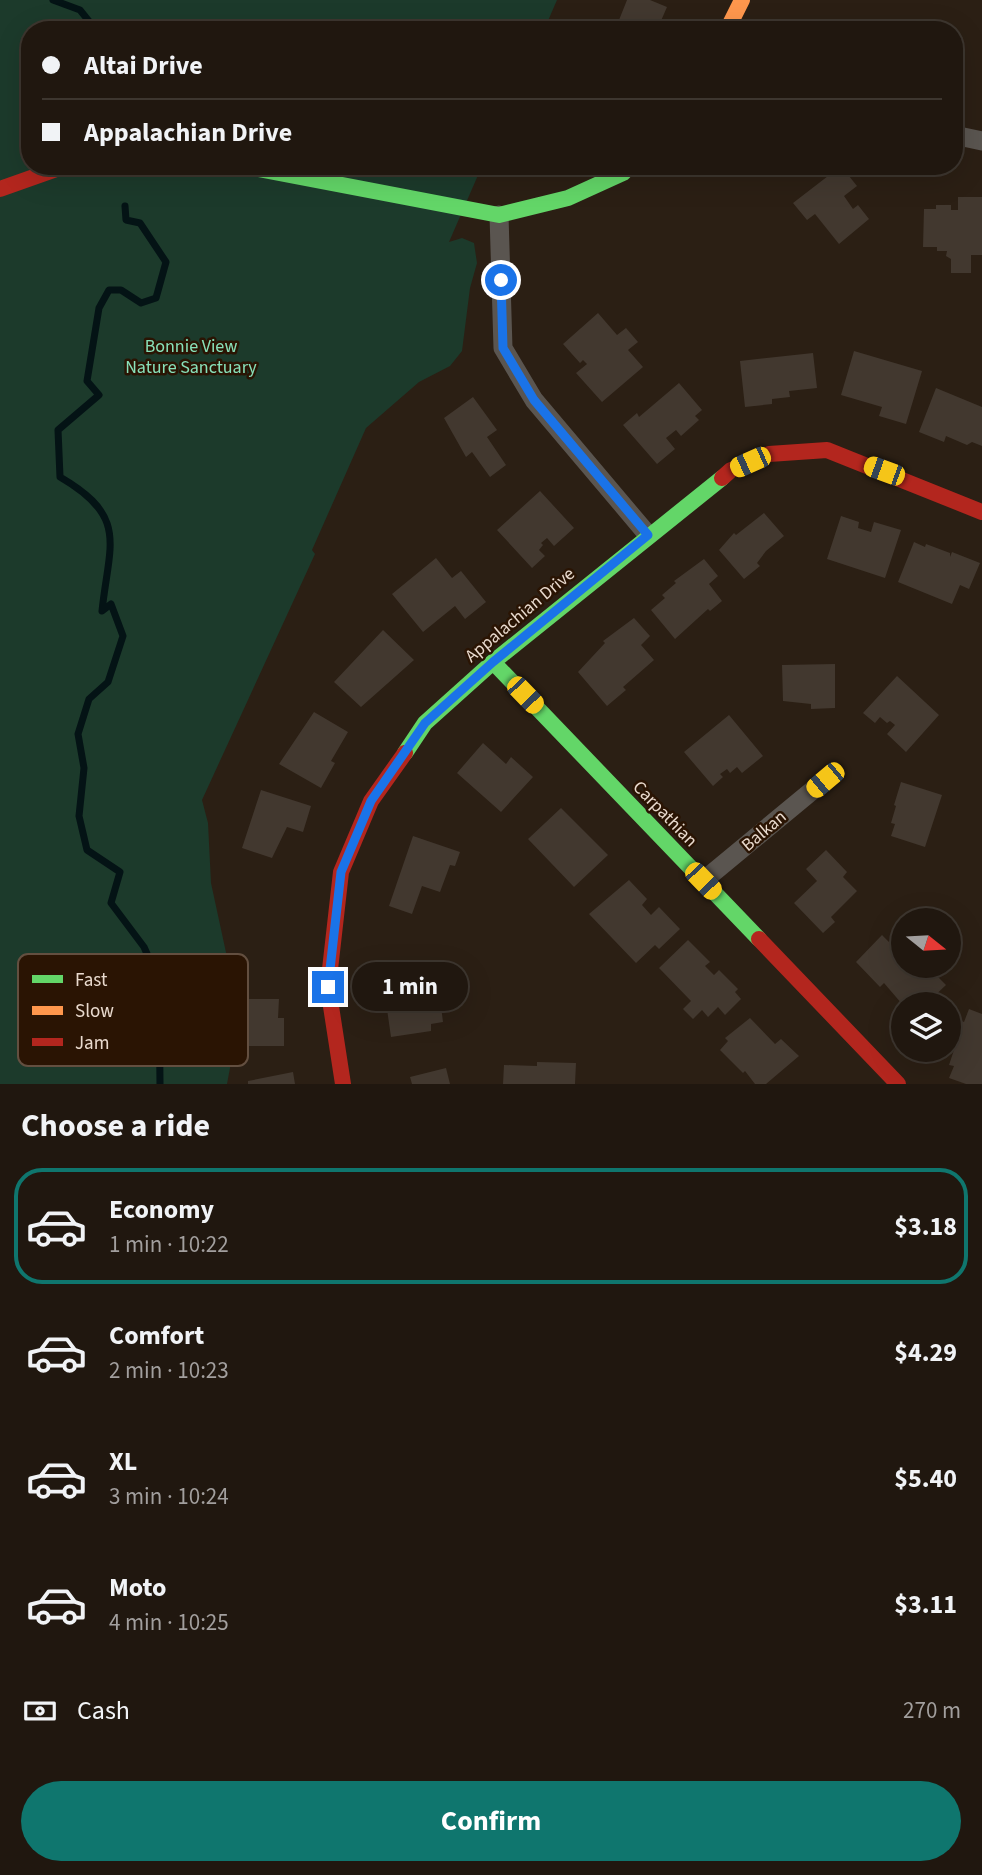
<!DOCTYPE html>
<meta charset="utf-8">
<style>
:root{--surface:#20170f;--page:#2d241d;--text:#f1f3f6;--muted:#a29f9e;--line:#3d362f;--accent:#0f766e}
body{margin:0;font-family:"Source Sans 3",sans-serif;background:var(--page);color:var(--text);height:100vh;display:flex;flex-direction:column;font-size:26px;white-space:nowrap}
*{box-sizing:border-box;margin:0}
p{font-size:23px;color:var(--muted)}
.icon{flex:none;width:38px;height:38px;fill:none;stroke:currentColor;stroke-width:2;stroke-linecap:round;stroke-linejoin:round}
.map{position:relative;height:1084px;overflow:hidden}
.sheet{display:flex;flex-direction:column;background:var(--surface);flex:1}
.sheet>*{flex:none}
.guide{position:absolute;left:21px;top:21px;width:942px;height:154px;border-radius:28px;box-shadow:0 7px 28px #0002,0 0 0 2px var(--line);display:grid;align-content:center;height:154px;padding:0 21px;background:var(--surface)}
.needle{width:46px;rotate:108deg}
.buttons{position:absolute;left:891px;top:908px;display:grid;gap:14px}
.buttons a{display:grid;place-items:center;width:70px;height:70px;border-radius:50%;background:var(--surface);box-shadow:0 7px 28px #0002,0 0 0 2px var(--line);font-size:35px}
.end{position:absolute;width:32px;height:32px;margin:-16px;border:9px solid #1a73e8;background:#fff;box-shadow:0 0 0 4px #fff}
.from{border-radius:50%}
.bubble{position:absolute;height:49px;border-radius:24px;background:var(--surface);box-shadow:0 7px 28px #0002,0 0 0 2px var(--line);font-size:23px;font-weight:700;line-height:49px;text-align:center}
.car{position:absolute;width:21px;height:42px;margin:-21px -10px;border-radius:9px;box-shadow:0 0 5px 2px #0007;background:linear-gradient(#f5c518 24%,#345 0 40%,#f5c518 0 76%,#345 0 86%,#f5c518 0)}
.guide b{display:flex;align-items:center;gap:24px;height:66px;font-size:26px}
.guide b+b{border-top:2px solid var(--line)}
.guide i{width:18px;height:18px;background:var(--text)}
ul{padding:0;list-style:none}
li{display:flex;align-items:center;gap:21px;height:116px;margin:0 14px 10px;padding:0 7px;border:4px solid transparent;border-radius:28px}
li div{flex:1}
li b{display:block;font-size:26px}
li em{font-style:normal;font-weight:700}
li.current{border-color:var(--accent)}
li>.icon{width:63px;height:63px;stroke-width:1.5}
h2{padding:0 21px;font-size:32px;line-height:84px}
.pay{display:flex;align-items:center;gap:18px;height:77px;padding:0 21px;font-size:26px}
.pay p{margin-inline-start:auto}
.cta{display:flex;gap:14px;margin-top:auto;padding:14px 21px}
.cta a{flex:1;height:80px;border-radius:42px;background:var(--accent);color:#fff;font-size:28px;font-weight:700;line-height:80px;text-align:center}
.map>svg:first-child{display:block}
.green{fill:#1c3a2b}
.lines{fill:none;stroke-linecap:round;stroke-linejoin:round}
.stream{stroke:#041315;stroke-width:7}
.building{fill:#42382f}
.street{stroke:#5a5550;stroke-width:19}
.fast{stroke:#63d668;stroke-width:16}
.slow{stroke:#ff974d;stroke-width:16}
.jam{stroke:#b3261e;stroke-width:16}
.route{stroke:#1a73e8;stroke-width:9}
.labels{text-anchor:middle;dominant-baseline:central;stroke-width:5;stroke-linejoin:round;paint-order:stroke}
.park-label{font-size:18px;fill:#88e1ba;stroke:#2a1403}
.street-label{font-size:18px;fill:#e9dace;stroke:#2a1403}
.key{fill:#2a1403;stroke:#634f40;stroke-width:2}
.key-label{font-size:19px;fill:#e9dace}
</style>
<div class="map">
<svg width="982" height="1084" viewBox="0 0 982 1084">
<rect width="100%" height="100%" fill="#2b1f14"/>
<!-- green -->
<path class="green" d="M0,0H557L544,30H30V166H482L449,242L462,238L474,243L477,263L470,288L462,351L450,366L419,382L366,428L312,550L315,554L202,800L208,823L211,883L230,971V1068L227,1084H0Z"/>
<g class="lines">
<!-- stream -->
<path class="stream" d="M53,0L80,10L96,30
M125,206L126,220L140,223L166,262L156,298L141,303L121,290H109L99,308L87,381L99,395L58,430L60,477C129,517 109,544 102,611L111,604L123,636L108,682L89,699L78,734L84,768L79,816L87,850L120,872L111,903L144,947L159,981L160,1084"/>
</g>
<!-- building -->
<path class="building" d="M627,0H650L667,7L657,30H615Z
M841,166L857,186L844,196L853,209L858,205L869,219L839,244L815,214L807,220L793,203Z
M958,197H982V255H971V273H951V259L946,256L947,251H937V247H923L924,209H936V205H951V210H958Z
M598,313L617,335L626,328L638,342L628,350L643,367L602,402L576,373L587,364L583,360L580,363L563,344Z
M854,351L922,371L906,424L879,416L882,407L841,395Z
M813,353L817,388L789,391L790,397L772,399V404L745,407L740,361Z
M679,383L702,410L695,416L699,420L681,436L676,430L666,438L675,449L657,464L623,425L637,413L639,417Z
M936,388L982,407V446L972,442L967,445L946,436L944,442L919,432Z
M473,397L497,430L487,437L506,465L490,477L472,452L466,457L444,418Z
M540,491L574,528L554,546L547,538L541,543L543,545L539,550L545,556L532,568L497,530Z
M764,513L784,536L766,551L757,563L760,566L744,579L719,550L734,533L736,535Z
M841,516L859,522L858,528L871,532L874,522L901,530L885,578L827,559Z
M914,542L925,547L926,544L950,553V557L952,552L980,563L969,589L960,585L952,604L898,582Z
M436,558L452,578L461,571L486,602L465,619L455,606L423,632L392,594Z
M704,559L718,576L709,584L722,601L710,611L708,609L675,639L651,610L665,598L662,595L676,583L674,581Z
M634,618L650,636L641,645L654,660L623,687L626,690L607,706L578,672L605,643L603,641Z
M383,630L414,660L361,707L334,682Z
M835,664V708L811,709V704L783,701L782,665Z
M897,676L939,715L906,752L887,734L895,725L890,721L887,723L880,717L875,723L863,713Z
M314,712L348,732L331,761L335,763L321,788L279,764Z
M729,715L763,756L742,773L737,767L730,773L727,769L720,774L723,777L713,786L684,752Z
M483,743L506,764L511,757L533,777L501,812L457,773Z
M901,782L942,795L925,847L891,836L895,824L891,823L896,806L894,805Z
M261,790L311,806L303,832L287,827L272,858L242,848Z
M561,808L608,855L574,887L528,839Z
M413,836L460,852L455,866L450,865L440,892L422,886L412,914L389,906Z
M826,850L847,872L843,877L857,891L831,917L835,922L823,933L794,903L817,881L806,869Z
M629,880L647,899L642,905L651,915L659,907L680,929L659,949L655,945L636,963L589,914Z
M882,935L889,942L897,935L903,942V966H933L930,969L946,985L926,1004H902L884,983L880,987L856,962Z
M688,940L710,962L705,966L714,975L719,970L738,989L735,992L741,999L725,1015L718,1007L708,1017L702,1010L693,1019L683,1009L691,1001L659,968Z
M424,972L429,1008L441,1006L443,1022L431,1024V1031L391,1037L387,1009L396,1007L392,977Z
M243,999H279L278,1018H284V1046H235V1010H243Z
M969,1009L982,1014V1084H966L949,1078L954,1066L949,1065L959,1035L954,1033L959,1020L964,1022Z
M750,1018L775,1044L781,1039L799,1056L766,1084H755L745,1071L743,1073L720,1050L728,1041L725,1038Z
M537,1062L576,1063L575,1084H503L504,1065L537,1066Z
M446,1068L450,1084H412L410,1077Z
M293,1072L295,1084H248V1081Z"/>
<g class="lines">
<!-- street -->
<path class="street" d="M954,135L982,141
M499,215L503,348L534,400L648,535
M703,881L825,780"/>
<!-- fast -->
<path class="fast" d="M243,166L499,215L568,198L623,173L630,166
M493,662L759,939
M405,753L425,723L493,662L722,478"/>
<!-- slow -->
<path class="slow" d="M727,30L742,0"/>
<!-- jam -->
<path class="jam" d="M0,189L65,166
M722,478L731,470L769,454L827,450L982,512
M759,939L898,1084
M343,1084L328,987L341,872L371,801L405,753"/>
</g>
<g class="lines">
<!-- route -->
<path class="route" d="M328,987L341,872L371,801L425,723L493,662L648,535L534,400L503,348L501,280"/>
</g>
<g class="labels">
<!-- park labels -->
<g class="park-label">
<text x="191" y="346">Bonnie View<tspan x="191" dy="21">Nature Sanctuary</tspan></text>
</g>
<!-- street labels -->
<g class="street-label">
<text transform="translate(520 615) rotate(-40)">Appalachian Drive</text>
<text transform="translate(665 814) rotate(46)">Carpathian</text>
<text transform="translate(764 831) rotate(-40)">Balkan</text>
</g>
</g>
<!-- legend -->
<rect x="18" y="954" width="230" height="112" rx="10" class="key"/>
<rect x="32" y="975" width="31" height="8" fill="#63d668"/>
<rect x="32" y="1006" width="31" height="9" fill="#ff974d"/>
<rect x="32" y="1038" width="31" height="8" fill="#b3261e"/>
<g class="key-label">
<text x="75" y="986">Fast</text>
<text x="75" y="1017">Slow</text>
<text x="75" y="1049">Jam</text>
</g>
</svg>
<div class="buttons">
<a><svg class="needle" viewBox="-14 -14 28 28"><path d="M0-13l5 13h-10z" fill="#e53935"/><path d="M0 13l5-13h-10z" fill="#a29f9e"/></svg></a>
<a><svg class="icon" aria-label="layers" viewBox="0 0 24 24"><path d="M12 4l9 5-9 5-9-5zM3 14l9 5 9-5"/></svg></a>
</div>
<i class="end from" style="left:501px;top:280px"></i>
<i class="end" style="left:328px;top:987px"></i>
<div class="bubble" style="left:352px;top:962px;width:116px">1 min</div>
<i class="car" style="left:750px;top:462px;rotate:246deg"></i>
<i class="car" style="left:884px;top:471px;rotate:290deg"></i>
<i class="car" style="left:525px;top:695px;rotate:136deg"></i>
<i class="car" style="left:825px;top:780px;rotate:230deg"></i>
<i class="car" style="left:703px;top:881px;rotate:136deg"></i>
<div class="guide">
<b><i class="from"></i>Altai Drive</b>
<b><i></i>Appalachian Drive</b>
</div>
</div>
<section class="sheet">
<h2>Choose a ride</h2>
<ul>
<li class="current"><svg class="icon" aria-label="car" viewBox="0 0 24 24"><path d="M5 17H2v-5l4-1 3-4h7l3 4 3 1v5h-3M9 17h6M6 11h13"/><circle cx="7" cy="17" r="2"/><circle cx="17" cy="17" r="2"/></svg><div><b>Economy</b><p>1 min · 10:22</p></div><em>$3.18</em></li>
<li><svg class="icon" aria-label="car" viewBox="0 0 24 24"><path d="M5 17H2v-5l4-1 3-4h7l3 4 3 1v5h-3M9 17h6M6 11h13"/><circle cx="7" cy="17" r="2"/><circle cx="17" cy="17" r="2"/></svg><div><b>Comfort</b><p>2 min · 10:23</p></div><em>$4.29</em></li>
<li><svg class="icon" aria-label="car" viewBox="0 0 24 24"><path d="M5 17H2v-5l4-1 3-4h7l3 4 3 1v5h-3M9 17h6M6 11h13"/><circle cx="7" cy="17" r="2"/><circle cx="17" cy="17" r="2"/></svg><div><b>XL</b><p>3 min · 10:24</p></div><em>$5.40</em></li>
<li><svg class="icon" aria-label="car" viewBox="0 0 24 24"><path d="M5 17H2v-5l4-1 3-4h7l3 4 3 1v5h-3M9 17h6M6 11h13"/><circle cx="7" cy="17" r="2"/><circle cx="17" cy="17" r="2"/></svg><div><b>Moto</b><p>4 min · 10:25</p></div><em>$3.11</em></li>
</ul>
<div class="pay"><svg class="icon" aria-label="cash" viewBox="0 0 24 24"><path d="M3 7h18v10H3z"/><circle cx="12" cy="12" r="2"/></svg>Cash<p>270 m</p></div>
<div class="cta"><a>Confirm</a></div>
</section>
